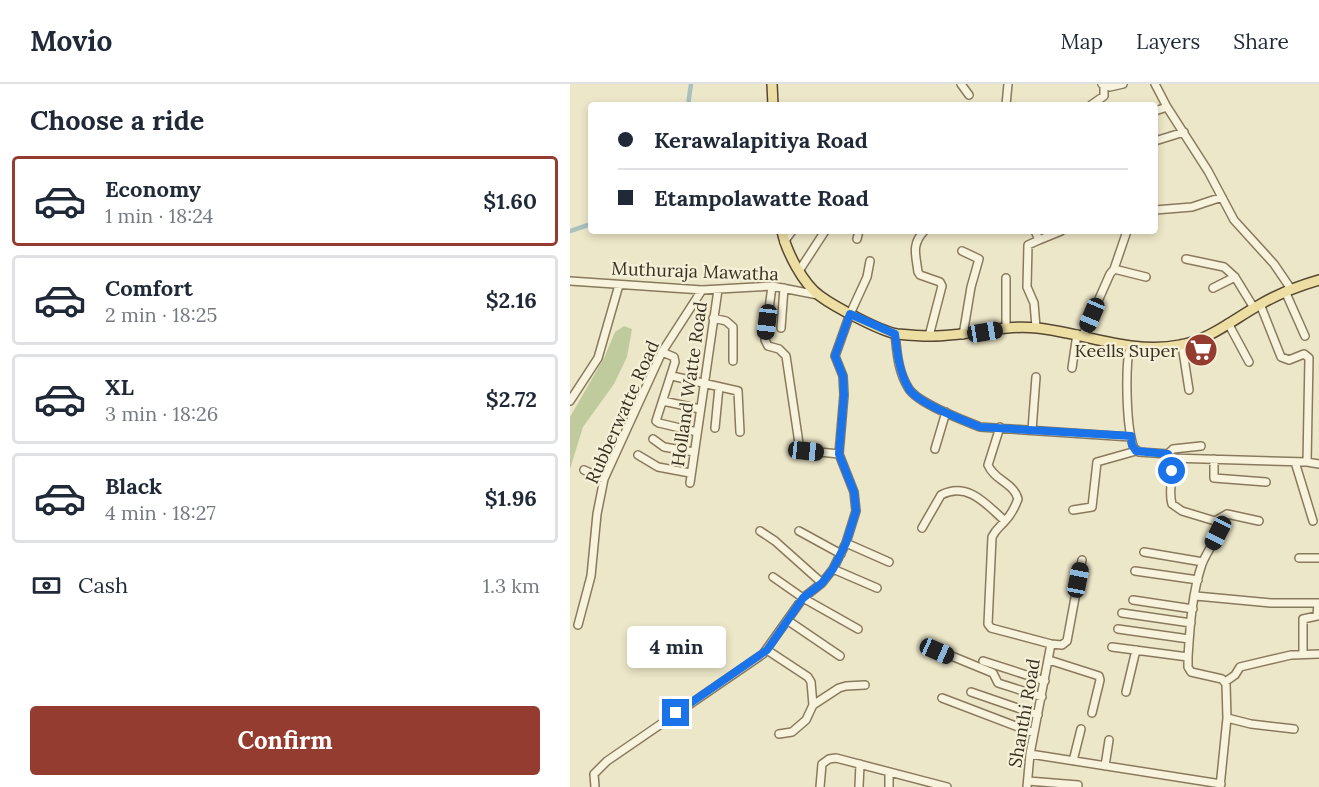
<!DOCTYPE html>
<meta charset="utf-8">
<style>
:root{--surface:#fff;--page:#f6f6f7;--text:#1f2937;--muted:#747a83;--line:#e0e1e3;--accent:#953c31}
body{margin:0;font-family:Lora,serif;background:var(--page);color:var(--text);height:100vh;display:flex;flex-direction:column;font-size:22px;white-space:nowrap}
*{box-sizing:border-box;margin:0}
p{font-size:20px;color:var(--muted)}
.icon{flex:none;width:33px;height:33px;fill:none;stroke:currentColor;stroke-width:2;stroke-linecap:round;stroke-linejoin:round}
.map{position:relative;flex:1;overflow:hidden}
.side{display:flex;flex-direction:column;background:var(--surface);width:570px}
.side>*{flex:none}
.hud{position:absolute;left:18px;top:18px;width:570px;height:132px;border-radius:6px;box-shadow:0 3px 9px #0003;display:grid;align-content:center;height:132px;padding:0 30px;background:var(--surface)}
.end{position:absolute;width:27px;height:27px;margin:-14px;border:8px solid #1a73e8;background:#fff;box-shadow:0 0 0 3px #fff}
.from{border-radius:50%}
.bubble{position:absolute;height:42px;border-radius:6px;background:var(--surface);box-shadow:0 3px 9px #0003;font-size:20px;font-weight:700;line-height:42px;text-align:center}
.car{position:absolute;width:18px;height:36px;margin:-18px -9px;border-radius:8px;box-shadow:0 0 4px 2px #0007;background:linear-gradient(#222 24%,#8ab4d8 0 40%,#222 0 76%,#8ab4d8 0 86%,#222 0)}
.hud b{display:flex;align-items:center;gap:21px;height:57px;font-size:22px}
.hud b+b{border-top:2px solid var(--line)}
.hud i{width:15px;height:15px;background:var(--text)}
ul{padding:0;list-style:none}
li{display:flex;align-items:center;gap:18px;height:90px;margin:0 12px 9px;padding:0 18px;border:3px solid var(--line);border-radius:6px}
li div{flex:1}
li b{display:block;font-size:22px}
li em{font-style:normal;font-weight:700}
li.active{border-color:var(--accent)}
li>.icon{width:54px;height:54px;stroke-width:1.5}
h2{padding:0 30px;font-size:27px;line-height:72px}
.pay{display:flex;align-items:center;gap:15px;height:66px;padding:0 30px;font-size:22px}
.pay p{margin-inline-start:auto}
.button{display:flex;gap:12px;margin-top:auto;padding:12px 30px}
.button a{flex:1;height:69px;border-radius:6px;background:var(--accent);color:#fff;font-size:24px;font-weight:700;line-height:69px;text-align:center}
header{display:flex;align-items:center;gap:36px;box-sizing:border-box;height:84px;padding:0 30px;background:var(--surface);border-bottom:2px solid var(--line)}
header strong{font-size:28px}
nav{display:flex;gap:33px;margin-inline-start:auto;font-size:21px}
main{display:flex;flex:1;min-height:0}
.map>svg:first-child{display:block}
.green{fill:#c0cb9d}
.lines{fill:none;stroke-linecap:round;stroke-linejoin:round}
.canal{stroke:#aac1bd;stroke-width:4.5}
.minor-casing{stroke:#897a5e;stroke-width:10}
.major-casing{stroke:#574832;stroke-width:12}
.minor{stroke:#f8f3dc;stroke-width:7}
.major{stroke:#eddfa4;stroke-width:9}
.route{stroke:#1a73e8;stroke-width:8}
.labels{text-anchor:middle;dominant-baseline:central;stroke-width:4.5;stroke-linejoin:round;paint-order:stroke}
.street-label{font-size:18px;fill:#3a3021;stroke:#f5f0d8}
.poi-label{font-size:18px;fill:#3a3021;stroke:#f5f0d8;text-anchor:end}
</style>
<header>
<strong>Movio</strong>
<nav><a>Map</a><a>Layers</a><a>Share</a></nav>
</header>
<main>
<section class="side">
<h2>Choose a ride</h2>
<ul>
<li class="active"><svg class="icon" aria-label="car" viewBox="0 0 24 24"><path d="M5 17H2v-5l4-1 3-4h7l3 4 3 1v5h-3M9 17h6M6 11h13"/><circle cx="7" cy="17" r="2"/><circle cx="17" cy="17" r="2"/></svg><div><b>Economy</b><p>1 min · 18:24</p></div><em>$1.60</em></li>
<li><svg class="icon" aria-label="car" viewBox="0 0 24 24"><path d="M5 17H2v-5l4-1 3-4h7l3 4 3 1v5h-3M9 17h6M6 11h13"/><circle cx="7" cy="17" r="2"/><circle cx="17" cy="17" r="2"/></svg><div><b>Comfort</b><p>2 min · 18:25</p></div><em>$2.16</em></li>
<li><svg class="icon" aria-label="car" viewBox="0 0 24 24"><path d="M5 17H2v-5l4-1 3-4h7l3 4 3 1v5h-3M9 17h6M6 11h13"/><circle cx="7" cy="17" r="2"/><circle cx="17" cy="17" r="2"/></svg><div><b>XL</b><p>3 min · 18:26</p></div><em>$2.72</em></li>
<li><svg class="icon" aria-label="car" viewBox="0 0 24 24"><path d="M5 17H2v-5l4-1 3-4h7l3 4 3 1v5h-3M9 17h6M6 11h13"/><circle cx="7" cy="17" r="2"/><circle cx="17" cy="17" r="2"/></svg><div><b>Black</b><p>4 min · 18:27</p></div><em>$1.96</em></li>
</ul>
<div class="pay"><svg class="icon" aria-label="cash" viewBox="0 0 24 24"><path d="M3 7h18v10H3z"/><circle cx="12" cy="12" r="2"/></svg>Cash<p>1.3 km</p></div>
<div class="button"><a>Confirm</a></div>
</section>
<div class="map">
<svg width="749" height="703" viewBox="0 0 749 703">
<rect width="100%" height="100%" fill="#ede7c9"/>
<!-- green -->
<path class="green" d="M54,242L62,245L57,273L44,300L13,343L0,385V333L34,274L45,248Z"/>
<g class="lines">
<!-- canal -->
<path class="canal" d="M118,21L121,0
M0,147L21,140"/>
<!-- minor casing -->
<g class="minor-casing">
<path id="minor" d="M391,0L399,11
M532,0L540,3L553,0
M585,0L597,23L638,87L664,136L704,180L721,205
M436,21L438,0
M521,21L534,12V2
M585,27L597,23
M585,57L614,48
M585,126L622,123L652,113
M354,147C341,161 346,171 348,188L350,191L370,198L372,202L359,252
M465,147L469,156L458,161L457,203L464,219L466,243
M287,155L289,147
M469,156L491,147
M214,158L222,147
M392,167L409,175L401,203L393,251
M616,175L654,183L665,193L684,224
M544,185L576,193
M229,187L255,147
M436,194V244
M0,197L132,206L202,202L248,211
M202,202L195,256L198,262L209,265L216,272L230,366L269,370
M643,204L665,193
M715,207L735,252
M143,234L156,237L163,243V277
M658,239L679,278
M211,244L214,204
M325,250C327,269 328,288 339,305C349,320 393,336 410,343L561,353
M513,251L540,190L544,185L557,147
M612,261L619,306
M560,262C555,283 556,344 564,364L569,368L598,370C607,384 597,404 602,420L612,427L645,437L648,441C648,455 637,467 632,480C622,509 620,542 618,573V583L621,588L652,595L656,600L657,634L650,703
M92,268L104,273L105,278L86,337L89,339L127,348
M502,284L507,250
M102,292L168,307L170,348
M0,317L28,274L49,201
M93,317L130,325
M430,343L418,381C424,396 444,399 448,415C445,423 441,431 435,437C430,443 426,445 422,453L418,540L421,544L481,560L460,670L457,703
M145,344L149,303
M462,346L466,293
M83,355L94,363L124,368
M365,365L376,328
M598,370L603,365L631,362
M68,371L88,383L120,389
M601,374L737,378L739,274L734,270L719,276L711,273L690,220
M644,375V394L696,398
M725,378L743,437
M737,378L749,380
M14,386L34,395
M120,399L148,206
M503,426L522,423L527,378L566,367
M645,437L657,430L689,437
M352,444L371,411C398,397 417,421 435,437
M190,447L205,457L252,499
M229,447L271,470
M276,459L319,478
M574,468L633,478
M729,474H749
M263,485L307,504
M565,487L628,496
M203,493L233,514L288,545
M626,512L701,519H749
M563,516L623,525
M552,529L621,539
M217,536L270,572
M8,541L21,492L27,430L34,395L92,268L132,206
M548,545L619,555
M481,560L492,561L497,557L512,476
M542,563L618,573
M197,566L238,593L241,598L243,621
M367,566L423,589L428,599L472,613
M733,570V535L747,532L748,519
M479,576L529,592L530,596L522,629
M413,577L475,597
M655,598L665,591L670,583L721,571L749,570
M401,608L468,631
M556,608L566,566
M372,614L464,649
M657,634L681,640L724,645
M209,650L222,648L236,636L243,621L269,604L276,602L295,601
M460,670L651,700
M503,677L511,645
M535,682L539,656
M458,697L508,701
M25,703L24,690L37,677L193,570L233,514L252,499L263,485L276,459L286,427L284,408L269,370L274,311L273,292L265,272L280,230L297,193L300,177
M250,703L252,680L259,675L266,674L377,703
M289,703L290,680
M319,703V688"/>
</g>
<!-- major casing -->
<g class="major-casing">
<path id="major" d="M202,0L203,21
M212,147C216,167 233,200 250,212C265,223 310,247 327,250C338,251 349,252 359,252C395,253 431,240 467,244C515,249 562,271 610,261C640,256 665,234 691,220C710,209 728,202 749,196"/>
</g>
<!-- minor -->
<use href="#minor" class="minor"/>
<!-- major -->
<use href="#major" class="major"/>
</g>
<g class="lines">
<!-- route -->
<path class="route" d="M106,629L197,566L233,514L252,499L263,485L276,459L286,427L284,408L269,370L274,311L273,292L265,272L280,230L325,250C327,269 329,288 339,305C349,320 393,336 410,343L561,352L562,361L566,367L598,370L602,376V387"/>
</g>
<!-- icons -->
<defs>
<g id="supermarket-disc" transform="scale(1.725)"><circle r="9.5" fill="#953c31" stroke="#f5f0d8"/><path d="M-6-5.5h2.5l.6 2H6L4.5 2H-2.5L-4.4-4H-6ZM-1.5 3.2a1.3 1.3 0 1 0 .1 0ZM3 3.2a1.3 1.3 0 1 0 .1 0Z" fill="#fff"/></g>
</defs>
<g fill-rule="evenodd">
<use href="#supermarket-disc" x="631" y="266"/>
</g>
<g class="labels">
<!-- street labels -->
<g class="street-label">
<text transform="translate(125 187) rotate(2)">Muthuraja Mawatha</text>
<text transform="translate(119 300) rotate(-82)">Holland Watte Road</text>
<text transform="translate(52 328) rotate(-66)">Rubberwatte Road</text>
<text transform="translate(454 629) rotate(-80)">Shanthi Road</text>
</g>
<!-- poi labels -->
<g class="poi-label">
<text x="608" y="266">Keells Super</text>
</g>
</g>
</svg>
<i class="end from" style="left:602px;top:387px"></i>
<i class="end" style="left:106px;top:629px"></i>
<div class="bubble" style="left:57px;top:542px;width:99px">4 min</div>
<i class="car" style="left:522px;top:231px;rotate:203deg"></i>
<i class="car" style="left:197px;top:238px;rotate:187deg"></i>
<i class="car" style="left:415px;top:248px;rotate:81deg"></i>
<i class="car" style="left:236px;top:367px;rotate:96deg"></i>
<i class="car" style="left:648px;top:449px;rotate:207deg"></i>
<i class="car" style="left:508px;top:496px;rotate:11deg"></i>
<i class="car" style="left:367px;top:567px;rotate:114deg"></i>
<div class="hud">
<b><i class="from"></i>Kerawalapitiya Road</b>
<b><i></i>Etampolawatte Road</b>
</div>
</div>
</main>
